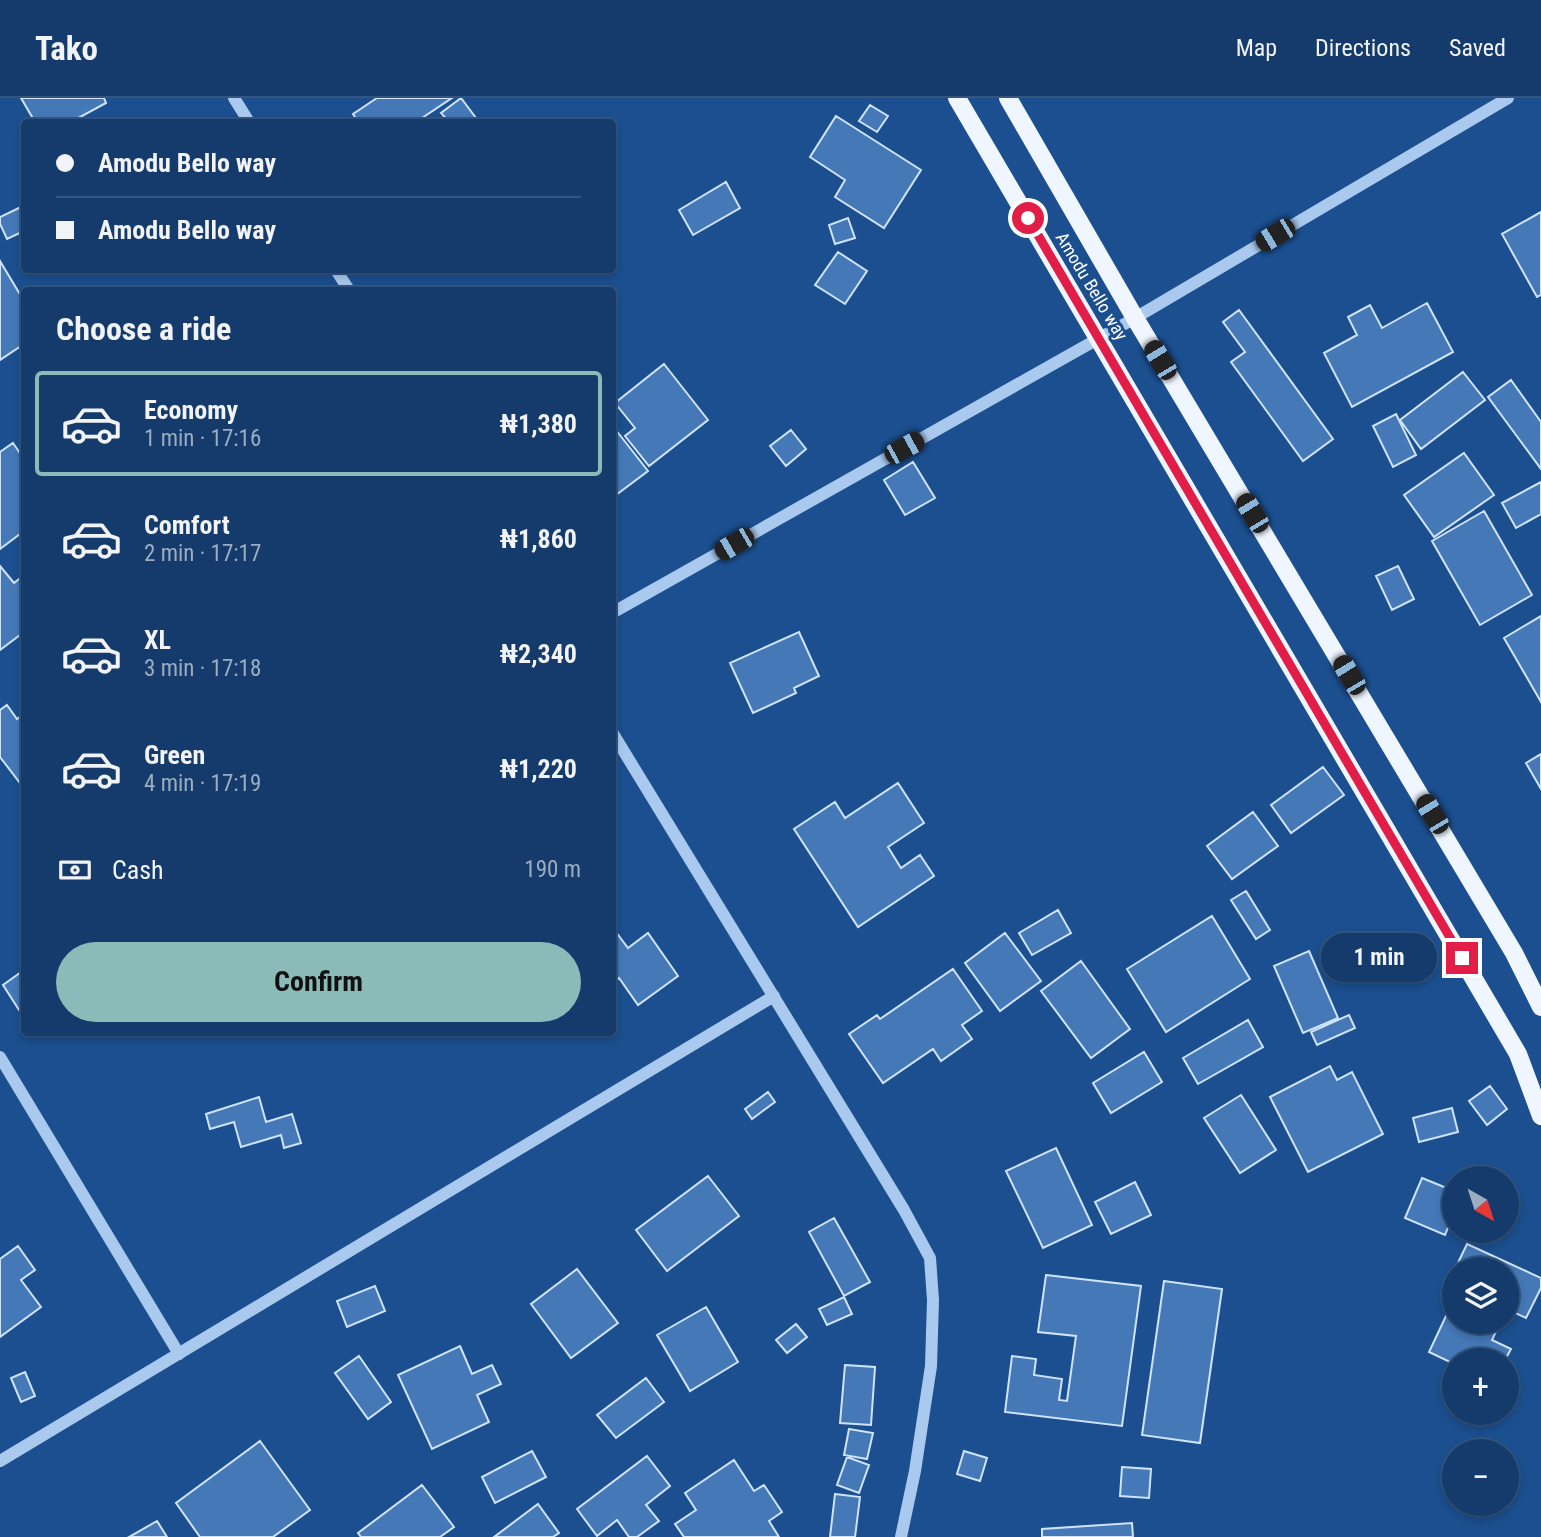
<!DOCTYPE html>
<meta charset="utf-8">
<style>
:root{--surface:#143b6b;--page:#1d4271;--text:#f1f3f6;--muted:#9dadc1;--line:#33557e;--accent:#8bbbb9}
body{margin:0;font-family:"Roboto Condensed",sans-serif;background:var(--page);color:var(--text);height:100vh;display:flex;flex-direction:column;font-size:26px;white-space:nowrap}
*{box-sizing:border-box;margin:0}
p{font-size:23px;color:var(--muted)}
.icon{flex:none;width:38px;height:38px;fill:none;stroke:currentColor;stroke-width:2;stroke-linecap:round;stroke-linejoin:round}
.map{position:relative;flex:1;overflow:hidden}
.details{position:absolute;left:21px;top:189px;width:595px;height:749px;display:flex;flex-direction:column;background:var(--surface);border-radius:7px;box-shadow:0 4px 10px #0003,0 0 0 2px var(--line)}
.details>*{flex:none}
.banner{position:absolute;left:21px;top:21px;width:595px;height:154px;border-radius:7px;box-shadow:0 4px 10px #0003,0 0 0 2px var(--line);display:grid;align-content:center;height:154px;padding:0 35px;background:var(--surface)}
.needle{width:46px;rotate:141deg}
.fabs{position:absolute;left:1442px;top:1068px;display:grid;gap:14px}
.fabs a{display:grid;place-items:center;width:77px;height:77px;border-radius:50%;background:var(--surface);box-shadow:0 4px 10px #0003,0 0 0 2px var(--line);font-size:35px}
.end{position:absolute;width:32px;height:32px;margin:-16px;border:9px solid #e11d48;background:#fff;box-shadow:0 0 0 4px #fff}
.from{border-radius:50%}
.bubble{position:absolute;height:49px;border-radius:24px;background:var(--surface);box-shadow:0 4px 10px #0003,0 0 0 2px var(--line);font-size:23px;font-weight:700;line-height:49px;text-align:center}
.car{position:absolute;width:21px;height:42px;margin:-21px -10px;border-radius:9px;box-shadow:0 0 5px 2px #0007;background:linear-gradient(#222 24%,#8ab4d8 0 40%,#222 0 76%,#8ab4d8 0 86%,#222 0)}
.banner b{display:flex;align-items:center;gap:24px;height:66px;font-size:26px}
.banner b+b{border-top:2px solid var(--line)}
.banner i{width:18px;height:18px;background:var(--text)}
ul{padding:0;list-style:none}
li{display:flex;align-items:center;gap:21px;height:105px;margin:0 14px 10px;padding:0 21px;border:4px solid transparent;border-radius:7px}
li div{flex:1}
li b{display:block;font-size:26px}
li em{font-style:normal;font-weight:700}
li.selected{border-color:var(--accent)}
li>.icon{width:63px;height:63px;stroke-width:1.5}
h2{padding:0 35px;font-size:32px;line-height:84px}
.pay{display:flex;align-items:center;gap:18px;height:77px;padding:0 35px;font-size:26px}
.pay p{margin-inline-start:auto}
.cta{display:flex;gap:14px;margin-top:auto;padding:14px 35px}
.cta a{flex:1;height:80px;border-radius:42px;background:var(--accent);color:#111;font-size:28px;font-weight:700;line-height:80px;text-align:center}
header{display:flex;align-items:center;gap:42px;box-sizing:border-box;height:98px;padding:0 35px;background:var(--surface);border-bottom:2px solid var(--line)}
header strong{font-size:33px}
nav{display:flex;gap:38px;margin-inline-start:auto;font-size:24px}
.map>svg:first-child{display:block}
.building{fill:#4478b7;stroke:#cfe3fa;stroke-width:2}
.lines{fill:none;stroke-linecap:round;stroke-linejoin:round}
.minor{stroke:#a9c9ee;stroke-width:12}
.major{stroke:#f0f6ff;stroke-width:18}
.route{stroke:#e11d48;stroke-width:9}
.labels{text-anchor:middle;dominant-baseline:central;stroke-width:6;stroke-linejoin:round;paint-order:stroke}
.street-label{font-size:18px;fill:#fff;stroke:#1b4f8f}
</style>
<header>
<strong>Tako</strong>
<nav><a>Map</a><a>Directions</a><a>Saved</a></nav>
</header>
<div class="map">
<svg width="1541" height="1439" viewBox="0 0 1541 1439">
<rect width="100%" height="100%" fill="#1b4f8f"/>
<!-- building -->
<path class="building" d="M21,0H104L106,5L71,24H35Z
M377,0H452L416,24H358L353,16Z
M461,0L479,24H449L441,15Z
M870,7L888,18L877,34L859,23Z
M836,18L921,72L884,130L835,99L845,82L810,59Z
M726,84L740,110L693,137L679,112Z
M21,109L24,118V133L7,141L0,126V119Z
M1541,114V197L1537,199L1502,136Z
M848,120L855,140L835,146L829,127Z
M838,154L867,173L845,206L815,187Z
M0,163L24,203V246L0,262Z
M1427,205L1453,254L1352,309L1324,255L1357,237L1348,219L1370,207L1382,230Z
M1239,212L1333,341L1303,363L1231,264L1245,254L1223,224Z
M664,266L708,322L649,368L625,338L635,330L615,305Z
M1463,274L1485,302L1421,351L1400,322Z
M1511,282L1541,324V371L1488,299Z
M1396,316L1416,357L1393,369L1373,328Z
M612,327L648,373L612,400Z
M791,332L806,351L786,368L770,348Z
M13,345L24,361V433L0,451V354Z
M1464,355L1494,397L1434,439L1404,397Z
M913,364L935,400L905,417L884,382Z
M1541,384V416L1516,430L1502,405Z
M1484,413L1532,497L1480,527L1432,443Z
M0,468L14,485L24,477V534L0,552Z
M1398,468L1414,501L1392,512L1376,478Z
M1541,518V604L1504,540Z
M799,534L819,578L794,590L796,595L753,615L730,565Z
M7,607L17,621L24,616V682L20,685L0,659V612Z
M1541,656V691L1526,665Z
M1323,669L1344,697L1291,735L1271,707Z
M898,685L924,725L888,749L901,770L920,757L934,778L858,829L794,731L835,704L845,720Z
M1253,714L1278,748L1232,781L1207,748Z
M1246,793L1270,832L1256,841L1231,802Z
M1058,812L1071,835L1032,857L1019,835Z
M1212,818L1250,881L1166,934L1127,871Z
M616,834L628,850L648,835L678,878L638,907L619,880L612,885V836Z
M1005,835L1041,883L1000,913L965,865Z
M1309,853L1338,920L1303,935L1274,868Z
M1081,863L1130,931L1091,960L1041,893Z
M953,871L982,913L962,927L972,941L941,963L933,951L883,985L849,936L877,917L880,921Z
M24,872V909L19,912L3,887Z
M1349,917L1355,930L1317,947L1311,934Z
M1248,922L1263,949L1198,986L1183,960Z
M1144,954L1162,984L1111,1015L1093,985Z
M1330,968L1337,982L1352,974L1383,1036L1308,1074L1270,999Z
M1490,988L1507,1011L1487,1027L1469,1003Z
M768,994L775,1004L752,1021L745,1011Z
M1241,997L1276,1052L1240,1075L1204,1020Z
M259,999L266,1024L292,1016L301,1045L284,1050L281,1037L241,1049L234,1024L210,1031L206,1016Z
M1452,1010L1458,1034L1419,1044L1413,1020Z
M1056,1050L1092,1127L1043,1150L1006,1073Z
M708,1078L739,1118L667,1173L636,1132Z
M1422,1080L1454,1093V1115L1445,1137L1405,1120Z
M1135,1084L1151,1117L1111,1136L1095,1104Z
M834,1120L870,1184L844,1198L809,1134Z
M1467,1146L1541,1180V1190L1526,1220L1507,1211V1171H1455Z
M18,1148L35,1172L21,1182L41,1209L0,1239V1161Z
M577,1171L618,1225L571,1260L531,1206Z
M1046,1177L1141,1188L1122,1328L1005,1314L1012,1258L1036,1261L1034,1277L1062,1281L1059,1302L1067,1303L1076,1238L1038,1234Z
M1164,1183L1222,1191L1200,1345L1142,1337Z
M375,1188L385,1213L347,1229L337,1203Z
M844,1199L852,1216L827,1227L819,1211Z
M1454,1201V1223H1501L1492,1242L1511,1251L1505,1262H1454V1266L1429,1254Z
M706,1209L738,1264L690,1293L657,1237Z
M796,1226L807,1239L787,1255L776,1242Z
M460,1248L472,1276L492,1267L501,1286L477,1297L489,1324L432,1351L398,1277Z
M359,1258L391,1304L368,1321L335,1275Z
M845,1267L875,1269L871,1327L840,1325Z
M25,1274L35,1298L21,1304L11,1280Z
M646,1280L664,1304L616,1340L597,1317Z
M849,1331L873,1335L867,1361L844,1357Z
M260,1343L310,1412L273,1439H200L176,1405Z
M532,1353L546,1379L495,1405L482,1379Z
M964,1353L987,1360L980,1383L957,1376Z
M647,1358L670,1388L646,1407L659,1423L637,1439H629L617,1422L597,1438L577,1411Z
M847,1359L869,1367L859,1395L837,1387Z
M734,1362L754,1393L764,1387L782,1414L769,1423L779,1439H684L675,1426L696,1412L685,1395Z
M1122,1369L1151,1371L1149,1400L1120,1398Z
M422,1387L454,1429L440,1439H361L358,1435Z
M835,1396L860,1399L855,1439H830Z
M538,1406L559,1435L553,1439H494Z
M157,1423L167,1439H129Z
M1132,1425L1133,1439H1042V1431Z"/>
<g class="lines">
<!-- minor -->
<path class="minor" d="M234,0L249,24
M336,172L349,192
M612,515L1135,220L1508,0
M612,634L904,1112L930,1160L933,1202L931,1268L915,1373L901,1439
M0,959L179,1256
M0,1363L774,898"/>
<!-- major -->
<path class="major" d="M957,0L1518,956L1541,1018
M1008,0L1135,220L1514,855L1541,909"/>
</g>
<g class="lines">
<!-- route -->
<path class="route" d="M1028,120L1462,860"/>
</g>
<g class="labels">
<!-- street labels -->
<g class="street-label">
<text transform="translate(1092 188) rotate(59)">Amodu Bello way</text>
</g>
</g>
</svg>
<div class="fabs">
<a><svg class="needle" viewBox="-14 -14 28 28"><path d="M0-13l5 13h-10z" fill="#e53935"/><path d="M0 13l5-13h-10z" fill="#9dadc1"/></svg></a>
<a><svg class="icon" aria-label="layers" viewBox="0 0 24 24"><path d="M12 4l9 5-9 5-9-5zM3 14l9 5 9-5"/></svg></a>
<a>+</a>
<a>−</a>
</div>
<i class="end from" style="left:1028px;top:120px"></i>
<i class="end" style="left:1462px;top:860px"></i>
<div class="bubble" style="left:1321px;top:835px;width:116px">1 min</div>
<i class="car" style="left:1275px;top:137px;rotate:239deg"></i>
<i class="car" style="left:1160px;top:262px;rotate:329deg"></i>
<i class="car" style="left:904px;top:350px;rotate:61deg"></i>
<i class="car" style="left:1252px;top:415px;rotate:329deg"></i>
<i class="car" style="left:734px;top:446px;rotate:240deg"></i>
<i class="car" style="left:1349px;top:577px;rotate:329deg"></i>
<i class="car" style="left:1432px;top:716px;rotate:329deg"></i>
<div class="banner">
<b><i class="from"></i>Amodu Bello way</b>
<b><i></i>Amodu Bello way</b>
</div>
<section class="details">
<h2>Choose a ride</h2>
<ul>
<li class="selected"><svg class="icon" aria-label="car" viewBox="0 0 24 24"><path d="M5 17H2v-5l4-1 3-4h7l3 4 3 1v5h-3M9 17h6M6 11h13"/><circle cx="7" cy="17" r="2"/><circle cx="17" cy="17" r="2"/></svg><div><b>Economy</b><p>1 min · 17:16</p></div><em>₦1,380</em></li>
<li><svg class="icon" aria-label="car" viewBox="0 0 24 24"><path d="M5 17H2v-5l4-1 3-4h7l3 4 3 1v5h-3M9 17h6M6 11h13"/><circle cx="7" cy="17" r="2"/><circle cx="17" cy="17" r="2"/></svg><div><b>Comfort</b><p>2 min · 17:17</p></div><em>₦1,860</em></li>
<li><svg class="icon" aria-label="car" viewBox="0 0 24 24"><path d="M5 17H2v-5l4-1 3-4h7l3 4 3 1v5h-3M9 17h6M6 11h13"/><circle cx="7" cy="17" r="2"/><circle cx="17" cy="17" r="2"/></svg><div><b>XL</b><p>3 min · 17:18</p></div><em>₦2,340</em></li>
<li><svg class="icon" aria-label="car" viewBox="0 0 24 24"><path d="M5 17H2v-5l4-1 3-4h7l3 4 3 1v5h-3M9 17h6M6 11h13"/><circle cx="7" cy="17" r="2"/><circle cx="17" cy="17" r="2"/></svg><div><b>Green</b><p>4 min · 17:19</p></div><em>₦1,220</em></li>
</ul>
<div class="pay"><svg class="icon" aria-label="cash" viewBox="0 0 24 24"><path d="M3 7h18v10H3z"/><circle cx="12" cy="12" r="2"/></svg>Cash<p>190 m</p></div>
<div class="cta"><a>Confirm</a></div>
</section>
</div>
